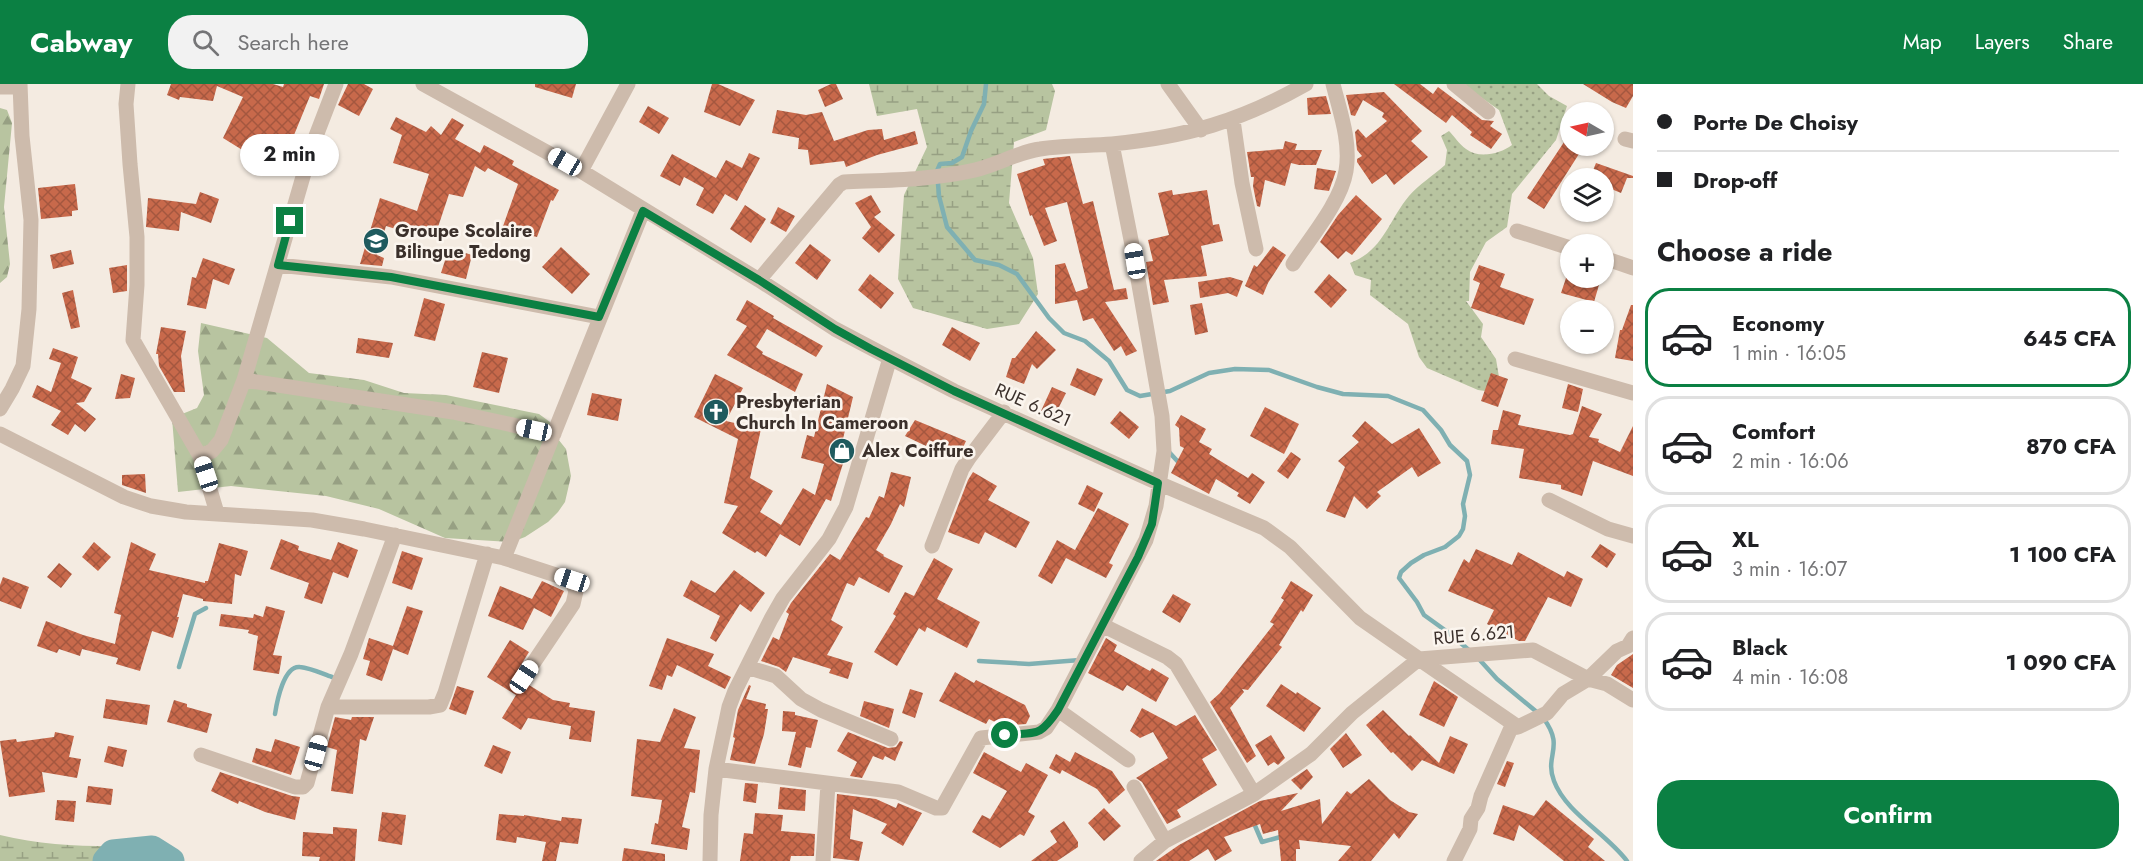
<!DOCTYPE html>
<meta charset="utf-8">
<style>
:root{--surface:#fff;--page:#f2f2f2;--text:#202124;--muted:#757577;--line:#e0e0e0;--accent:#0b8043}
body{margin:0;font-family:Jost,sans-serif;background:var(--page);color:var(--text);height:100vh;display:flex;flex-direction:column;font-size:22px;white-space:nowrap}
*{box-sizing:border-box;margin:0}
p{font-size:20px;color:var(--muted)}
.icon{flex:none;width:33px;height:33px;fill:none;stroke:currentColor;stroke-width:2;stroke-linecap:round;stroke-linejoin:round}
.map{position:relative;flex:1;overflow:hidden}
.panel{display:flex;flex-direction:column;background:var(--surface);width:510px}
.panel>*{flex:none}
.top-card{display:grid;align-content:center;height:132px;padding:0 24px;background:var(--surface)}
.needle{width:39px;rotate:279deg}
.buttons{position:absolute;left:1560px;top:18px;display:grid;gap:12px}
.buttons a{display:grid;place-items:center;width:54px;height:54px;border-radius:50%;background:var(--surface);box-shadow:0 2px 4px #0004;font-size:30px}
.end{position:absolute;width:27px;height:27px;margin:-14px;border:8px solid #0b8043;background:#fff;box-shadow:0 0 0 3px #fff}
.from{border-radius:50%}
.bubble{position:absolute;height:42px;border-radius:21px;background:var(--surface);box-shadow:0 2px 4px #0004;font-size:20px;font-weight:700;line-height:42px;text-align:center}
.car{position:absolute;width:18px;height:36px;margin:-18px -9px;border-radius:8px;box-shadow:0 0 4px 2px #0007;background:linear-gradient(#fff 24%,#345 0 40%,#fff 0 76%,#345 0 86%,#fff 0)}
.top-card b{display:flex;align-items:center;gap:21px;height:57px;font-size:22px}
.top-card b+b{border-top:2px solid var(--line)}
.top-card i{width:15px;height:15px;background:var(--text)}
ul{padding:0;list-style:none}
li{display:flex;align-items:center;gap:18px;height:99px;margin:0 12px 9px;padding:0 12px;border:3px solid var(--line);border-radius:24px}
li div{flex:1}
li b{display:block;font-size:22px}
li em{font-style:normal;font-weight:700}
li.active{border-color:var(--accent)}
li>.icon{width:54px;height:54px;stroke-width:1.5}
h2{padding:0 24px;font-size:27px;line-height:72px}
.button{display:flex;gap:12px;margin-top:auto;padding:12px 24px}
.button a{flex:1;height:69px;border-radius:24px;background:var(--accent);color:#fff;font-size:24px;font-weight:700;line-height:69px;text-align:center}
header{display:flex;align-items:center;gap:36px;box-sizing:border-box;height:84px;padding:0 30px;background:var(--accent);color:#fff}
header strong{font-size:28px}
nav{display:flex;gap:33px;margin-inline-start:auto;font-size:21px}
.search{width:420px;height:54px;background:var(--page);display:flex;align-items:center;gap:15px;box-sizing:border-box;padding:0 21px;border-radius:24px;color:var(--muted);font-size:22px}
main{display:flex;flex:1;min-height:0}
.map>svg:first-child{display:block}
.grass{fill:url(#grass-dots)}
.forest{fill:url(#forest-firs)}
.wetland{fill:url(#wetland-marsh)}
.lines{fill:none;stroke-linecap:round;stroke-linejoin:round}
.stream{stroke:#7fb0b2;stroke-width:4.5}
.river{stroke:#7fb0b2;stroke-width:27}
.building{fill:url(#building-cross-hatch)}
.street{stroke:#cdbbac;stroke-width:15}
.route{stroke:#0b8043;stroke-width:8}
.labels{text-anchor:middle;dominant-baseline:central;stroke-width:5;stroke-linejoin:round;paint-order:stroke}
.poi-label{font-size:18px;font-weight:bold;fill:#3b302b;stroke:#fbf5ee;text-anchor:start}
.street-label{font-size:18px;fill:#3b302b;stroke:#fbf5ee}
</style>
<header>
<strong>Cabway</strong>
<div class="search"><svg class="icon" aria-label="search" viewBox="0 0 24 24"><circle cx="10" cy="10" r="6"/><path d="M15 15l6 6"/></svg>Search here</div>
<nav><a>Map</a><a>Layers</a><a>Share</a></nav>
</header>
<main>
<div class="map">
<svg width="1633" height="777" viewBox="0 0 1633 777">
<defs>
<pattern id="grass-dots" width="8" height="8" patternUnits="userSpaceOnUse" patternTransform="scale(1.5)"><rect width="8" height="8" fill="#b8c4a0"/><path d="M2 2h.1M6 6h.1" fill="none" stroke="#97a083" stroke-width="1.8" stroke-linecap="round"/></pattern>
<pattern id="forest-firs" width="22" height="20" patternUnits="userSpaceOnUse" patternTransform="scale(1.5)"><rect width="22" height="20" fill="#b8c4a0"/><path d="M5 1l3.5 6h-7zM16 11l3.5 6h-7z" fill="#97a083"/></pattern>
<pattern id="wetland-marsh" width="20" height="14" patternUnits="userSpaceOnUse" patternTransform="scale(1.5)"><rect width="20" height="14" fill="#b8c4a0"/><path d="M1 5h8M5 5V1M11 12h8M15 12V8" fill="none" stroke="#97a083"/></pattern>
<pattern id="building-cross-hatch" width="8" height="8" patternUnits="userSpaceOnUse" patternTransform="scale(1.5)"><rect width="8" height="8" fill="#c8694b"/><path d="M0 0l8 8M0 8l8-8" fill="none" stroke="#a4573f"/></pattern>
</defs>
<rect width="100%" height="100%" fill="#f4ebe1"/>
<!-- grass -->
<path class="grass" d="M1462,0H1537L1549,12L1567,22L1556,56L1512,110L1507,143L1486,158L1470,188L1469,217H1466L1483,240L1481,253L1496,275L1499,293L1485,307L1478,306L1427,284L1419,273L1408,240L1370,211L1371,196L1355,191L1350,179C1384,166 1388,137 1409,112C1418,101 1434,91 1445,81L1447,66L1441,52L1449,47C1454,52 1459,60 1466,65C1479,75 1500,70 1512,61L1499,26Z"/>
<!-- forest -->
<path class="forest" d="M0,24L7,26L12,39L4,123L10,180L7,193L0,199Z
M201,239L267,254L309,289L364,296L404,309L446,311L539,330L550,338L554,350L566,365L571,392L565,418L558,428L548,438L525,453L512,458L445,454L379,425L326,412L231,402L178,408L172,334L197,324L204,311L198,267Z"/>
<!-- wetland -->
<path class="wetland" d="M869,0H1052L1055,7L1046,46L1014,58L1009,119L1033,174L1038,210L1019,240L987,245L913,224L898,195L904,111L927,63L917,25L877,32Z
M0,751C54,764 109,763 164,761L183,777H0Z"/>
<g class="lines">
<!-- stream -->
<path class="stream" d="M986,0L984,20L971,47L962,73L952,79L940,80L937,87L939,112L947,143L975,176L999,181L1017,190L1049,234L1064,249L1085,257L1109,277L1127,306L1140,312L1170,307L1209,289L1235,285L1269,286L1317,303L1343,310L1388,312L1423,326L1441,346L1450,361L1467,377L1470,391L1463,420L1465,432L1463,445L1459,452L1445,463L1424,471L1411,479L1401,488L1399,494L1417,518L1424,531L1449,549L1470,567
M1169,368L1181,381
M1478,574L1497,595L1538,629
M979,577L1029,580L1080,576
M179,583L195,530L206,524
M275,630C277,617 284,581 300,583C311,584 323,590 332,593
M1544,635C1565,664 1544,671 1554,697C1566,729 1606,749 1627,777
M1253,737L1262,758L1284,752"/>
<!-- river -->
<path class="river" d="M106,777L113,769L152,765L171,777"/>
</g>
<!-- building -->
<path class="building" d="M171,0H273L283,3L284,0H324L319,15L310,12L294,51L288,77L246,64L244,67L223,54L243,13L217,2L213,17L180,13L179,16L167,11Z
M348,0H364L373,5L359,32L338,21Z
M535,0H576L572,14L535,3Z
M712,0H718L755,16L740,42L704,28Z
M831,0H836L843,15L825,23L818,6Z
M1394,0H1420L1433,10L1438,3L1482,36L1494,37L1490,42L1502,50L1491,65L1470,51L1472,48L1452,31L1446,39Z
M1583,0H1633V12L1626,24L1612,18Z
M1384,8L1422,47L1411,57L1428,73L1394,101L1386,90L1372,100L1357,78V75L1362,72L1357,66L1355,48L1358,45L1366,54L1387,37L1382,33L1384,29L1363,16L1355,32L1351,31L1346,11Z
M1326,12L1331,30L1308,31L1307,14Z
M648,22L669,34L659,50L639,38Z
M777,26L806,31L822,28L834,57L868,46L882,45L884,56L915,47L918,60L877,71L846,83L844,77L810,81L808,66L798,65L799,54L772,49Z
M396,33L426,48L431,42L441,51L452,34L464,41L455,55L480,69L484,61L514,77L512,81L559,106L553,117L551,116L537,153L502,145L518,100L488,84L485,88L475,82L463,113L449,110L435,152L402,138L399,146L386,142L377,171L384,174L382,182L360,180L380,114L417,127L429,90L393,79L402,51L390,45Z
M1570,49V62H1584L1544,125L1527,114Z
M1285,57L1297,60L1295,66H1322L1316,81H1299L1291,79L1285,102L1265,96L1260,123L1257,122L1253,102L1254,93H1251L1247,68L1283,65Z
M749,69L760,74L737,117L725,110L713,130L696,121L704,104L684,93L680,102L660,92L672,70L716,94L726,76L742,84Z
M1070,72L1083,120L1093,117L1114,206L1126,204L1128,215L1105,218L1137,267L1126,272L1121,262L1114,267L1093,234L1083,237L1077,216L1055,220V181L1065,179L1076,208L1088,204L1067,118L1045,124L1057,157L1044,162L1032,131L1030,132L1017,90L1045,81L1043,75Z
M1596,79L1633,92V94H1627L1621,109L1604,102V94H1590Z
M1317,84L1336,87L1329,107L1314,105Z
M75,100L78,126L72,127V132L41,135L38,104Z
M1172,106L1173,111L1207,106L1213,141L1219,140L1223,157L1201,162L1207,192L1164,196L1169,218L1153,221L1146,178L1153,177L1148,156L1169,151L1158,109Z
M200,108L219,115L211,139L181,128L179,147L146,143L148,114L196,120Z
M871,111L881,128L874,133L895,151L879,169L862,154L871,143L855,119Z
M1356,111L1382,135L1352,171L1346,167L1338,175L1320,158L1338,131Z
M745,121L766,135L751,159L730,145Z
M778,123L795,132L786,148L770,139Z
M810,160L831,176L817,196L795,179Z
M1273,162L1286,171L1268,199L1263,211L1245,202L1254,181L1257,183Z
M561,163L590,190L572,210L542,183Z
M449,164L472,171L466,195L441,189Z
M71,166L74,180L53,185L50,171Z
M203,174L235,185L229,201L213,195L206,225L187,221L192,193L196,194Z
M127,181V207L113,209L109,184Z
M1479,181L1505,190L1500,203L1534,215L1524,241L1471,224L1480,199L1473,196Z
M870,190L894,209L881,225L858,206Z
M1329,190L1347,206L1331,224L1314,208Z
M1230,193L1243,197L1237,213L1228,209L1200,214L1198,198Z
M1566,194H1601L1594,218L1561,209Z
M73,206L80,243L71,245L62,209Z
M424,214L445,220L435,257L414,252Z
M747,216L774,232L773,234L823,262L816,273L767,245L756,263L763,268L762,270L803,290L795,308L727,271L747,242L736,236Z
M1202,219L1208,248L1195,251L1190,221Z
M1631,221H1633V277L1615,274L1620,246H1622Z
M161,243L186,247L181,272L185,308H174L159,282L158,270H156Z
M952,243L980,259L970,277L942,261Z
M1036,247L1056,266L1037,285L1032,280L1024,300L1006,293L1012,274H1015Z
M358,254L393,259L389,274L356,269Z
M53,264L78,273L71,294L92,304L84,318L76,319L96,335L85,348L75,340L68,351L51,341L61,327L32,313L37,301L51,308L61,279L49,275Z
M482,268L508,274L499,309L473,303Z
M1077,284L1103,295L1095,312L1070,301Z
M1491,289L1508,295L1498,323L1481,317Z
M121,290L135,294L130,314L115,315Z
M715,290L743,304L726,337L761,345L750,394L773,407L760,428L781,441L803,404L815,411L824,380L801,374L807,351L814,353L827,300L853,313L842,359L849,361L831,417L826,415L800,462L780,450L766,473L757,467L755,469L722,449L738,422L724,419L738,355L694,333Z
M1568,300L1583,305L1578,328L1562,324Z
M1052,303L1066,309L1054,333L1041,327Z
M592,309L622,315L618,337L587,331Z
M1582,322L1602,330L1589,353L1599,355L1598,358L1620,368L1633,342V392L1593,377L1582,412L1561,405V401L1519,394L1524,365L1491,360L1493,346H1498L1503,326L1521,331L1518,341L1570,351L1573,350Z
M1265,323L1299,340L1284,370L1250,352Z
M1120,327L1139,343L1129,355L1110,339Z
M1181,331L1206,345L1199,358L1212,365L1209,370L1248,394L1252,389L1265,398L1250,420L1237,412L1239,409L1216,395L1209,410L1171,389L1184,364L1180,362L1179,344L1175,341Z
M915,336L966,357L960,370L929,356L926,362L905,352Z
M1365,337L1392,360L1419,344L1441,379L1418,393L1412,383L1377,408L1381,412L1367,425L1354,412L1345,434L1326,427L1345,383L1338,377L1359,358L1352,352Z
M1291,368L1301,375L1288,395L1277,387Z
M891,388L911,393L904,423L900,420L891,440L876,466L884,471L883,472L903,482L889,509L859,493L854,502L847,499L831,536L843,543L827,571L853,579L848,595L829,589L831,585L793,573L786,588L779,583L761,577L773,553L779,556L789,530L786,528L791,519L830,470L840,476L866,433L869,434L879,412L884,414Z
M973,388L997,402L988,416L1030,438L1016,464L985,448L979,460L948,448L968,396Z
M145,390L146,409L122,401V391Z
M1087,401L1103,409L1094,428L1078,420Z
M1098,424L1129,440L1109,479L1113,481L1106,494L1066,474L1052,500L1038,492L1057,456L1075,466Z
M281,455L299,462L298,466L331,476L338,458L358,466L348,494L333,488L322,520L304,514L309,499L270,485Z
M94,458L111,473L98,487L82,473Z
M131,458L156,470L149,486L205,499V497H208L219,459L248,467L241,492L235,490L232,520L203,517V515L183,510L177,533H179L173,554L152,547L140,587L116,580L118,574L82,565L80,572L59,565L57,569L37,562L46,537L83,551L115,560L121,531L114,529Z
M1600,460L1616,470L1607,484L1591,473Z
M1476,465L1512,481L1518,468L1564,493L1567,487L1583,495L1571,523L1548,513L1525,557H1519L1487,540L1494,526L1448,507L1464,475L1469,479Z
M402,467L423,474L412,506L392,499Z
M934,474L953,485L937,515L980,538L967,564L927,543L925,548L919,544L897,582L874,568L896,532L893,530L905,508L914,512Z
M59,479L72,490L61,504L47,493Z
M734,486L765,509L751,528L740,520L716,558L710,554L720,532L683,512L691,496L715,509Z
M3,493L29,503L21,525L0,517V501Z
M542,497L564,507L551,533L534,524L523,546L488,532L500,502L532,515Z
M1291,497L1313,511L1303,528L1301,526L1279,561L1282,563L1248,606L1242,605L1244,608L1230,624L1256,672L1247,679L1210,618L1220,609L1274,540L1270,538L1284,516L1281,514Z
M1173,510L1191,520L1180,539L1162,528Z
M266,522L285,527L273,571L282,572L279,590L253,586L258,552L248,549L249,546L219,542L221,530L253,534L254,530L263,533Z
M407,522L423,527L408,571L393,565L382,597L366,591L370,577L363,575L369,554L393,562Z
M667,554L714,570L708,582L731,593L725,605L677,581L672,593L667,591L662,606L649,602Z
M1106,554L1117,561L1114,567L1150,587L1152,584L1169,594L1156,618L1127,601L1123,607L1088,589Z
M510,556L529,568L514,592L518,601L524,603L529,601L553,616L570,619L569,623L595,627L591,658L569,655L571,642L528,634L521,646L502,634L516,611L487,593Z
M1633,570V604L1611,591L1617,581Z
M955,588L974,599L976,596L1025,621L1030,632L1026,640L1003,642L989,635L986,640L939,617Z
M1434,597L1458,613L1444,643L1419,631Z
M1281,600L1296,610L1297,608L1321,624L1304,648L1266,622Z
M749,601L751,602L746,615L766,620L765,625H768L764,650L755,680L730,676L735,654L733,653L738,626Z
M457,602L474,607L466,631L449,625Z
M910,605L923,609L915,634L902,629Z
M106,615L150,621L147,641L103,634Z
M174,616L187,620V623L212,630L207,649L167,638Z
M864,617L894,625L889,644L860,632Z
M674,624L696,633L684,664L700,666L695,709L690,708L682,743L690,745L687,766L651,760L655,739L658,740L662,716L631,712L637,655L660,658Z
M1142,624L1176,642L1195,631L1217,666L1202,675L1217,701L1177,726L1181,733L1167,740L1142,698L1136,694L1168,674L1153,648L1140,654L1130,647Z
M1383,626L1409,652L1410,651L1439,679L1450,652L1468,660L1454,690L1422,676L1412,687L1393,668L1391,669L1366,641Z
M783,627L795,628V631L818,636L811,664L806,663L801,684L788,681L796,648L782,647Z
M335,633L351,636L352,633H374L366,657L360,655L353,710L331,707L337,666L327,663Z
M55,648L74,652L69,673L81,675L77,694L42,688L45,708L9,713L0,657L16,655L17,658L54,653Z
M848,648L888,664L896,663L900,657L903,658L895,677L885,672L883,676L873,672L862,694L850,692L857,678L837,667Z
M1346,649L1362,671L1343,684L1330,665Z
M1271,651L1285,674L1278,681L1274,678L1268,682L1255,661Z
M275,655L300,663L291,691L252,678L256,664L271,668Z
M493,661L511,668L502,690L484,682Z
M108,662L127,666L123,683L104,678Z
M984,668L1021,688L1026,679L1048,691L1028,728L1035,732L1024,752L1020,750L1000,764L972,748L982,731L990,735L1007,707L973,689Z
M1075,668L1112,687L1125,706L1109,720L1097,705L1062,686L1060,690L1049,684L1056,670L1070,678Z
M1507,677L1514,679L1505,703L1497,700Z
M1307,685L1313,693L1301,706L1291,696Z
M220,688L292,712L300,713L295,736L265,728L239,717L238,720L211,707Z
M1369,695L1390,716L1409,728L1418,730L1399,755L1394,749L1371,777H1338L1351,762L1299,756L1300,765H1296V777H1281L1278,746L1263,750L1260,740L1224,753L1232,767L1215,777L1208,765L1189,777H1156L1179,761L1260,717L1298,709L1281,727L1320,715L1322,740L1347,707L1351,710Z
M745,699L758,700L756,719L743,717Z
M88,702L113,705L111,721L86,718Z
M780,703L806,706L805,727L778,725Z
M837,710L876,715L896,724L898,719L922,729L903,762L881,749L887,740L853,725L850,755L863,758L859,777L833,774Z
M57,716L76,717L74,738L55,736Z
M1546,716L1594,755L1588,763L1605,777H1564L1519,741L1514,757L1493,750L1503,721L1534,732Z
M1104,724L1121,742L1104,757L1088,739Z
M382,728L406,731L402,761L378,757Z
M755,729L783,731L781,747L815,750L814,772H791L790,777H740L744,749L753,750Z
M499,730L524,732V731L561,737L562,733L582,735L578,760L560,758L556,777H542L546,758L517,753L516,759L496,756Z
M1064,737L1078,758V763L1057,777H1031L1057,758L1050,747Z
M333,743L357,745L355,777H319L320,773L302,772L303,748L333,750Z
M624,764L665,770V777H622Z"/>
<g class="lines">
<!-- street -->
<path class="street" d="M128,0L126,20L130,80L137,153V201L133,256L200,372L217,429
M423,0L581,87L759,196L835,245L890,274L954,307L1158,399L1264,444L1290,463L1360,534L1419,575L1533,566L1588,595L1607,600L1633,616
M1168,0L1201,46
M1454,0L1488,28
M0,3H20
M1233,36L1242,99L1256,165
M1625,55L1633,57
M581,87L628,0
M1517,147L1570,164
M1604,174L1633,184
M1293,180C1310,154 1341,118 1346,87C1351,58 1340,28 1333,0
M278,181L391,193L599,233
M759,196L839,101L844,98C888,96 932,96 975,86C997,81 1018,68 1040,65C1064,61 1088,62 1112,60C1186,53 1241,37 1306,0
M1515,275L1633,309
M244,296L453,328L554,350
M0,325L12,305L23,282L29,225L31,136L22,52L20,0
M0,350L124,413L151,422L186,428L312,436L364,445L504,474L571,496L576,507L573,520L524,593
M200,372L212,367L221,356L244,296L311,65L336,0
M1549,416L1608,445L1633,452
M932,462L962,385L969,374L1004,328
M504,474L643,127
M1102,541L1167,573L1176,580L1254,710
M747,583L776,592L801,615L821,626L891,655
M328,623H429L440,621L445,609L487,470
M1058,626L1128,676
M1518,643L1547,629L1563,610L1588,595L1617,567L1628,562L1633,554
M201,671L295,703H303L307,699L328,623L351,570L395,451
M716,685L898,708L936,724H942L981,654L1039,648L1046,644L1058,626L1146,456L1156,422L1164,367L1162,332L1132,161L1112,60
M1134,703L1165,757
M710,777L711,731L716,685L729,623L735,607L771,535L783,514L829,455L846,423L890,274
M823,777L828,700
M1141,777L1165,757L1254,710L1311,670L1352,629L1419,575L1518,643L1511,644L1481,712L1478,724L1471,735L1470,745L1454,777"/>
</g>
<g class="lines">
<!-- route -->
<path class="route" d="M290,137L278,181L391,193L599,233L643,127L759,196L835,245L871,265L954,307L1158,399L1152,440L1138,473L1058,626C1039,654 1037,648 1005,651"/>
</g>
<!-- icons -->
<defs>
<g id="school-disc" transform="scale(1.35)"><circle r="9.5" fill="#1f5a5e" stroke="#fbf5ee"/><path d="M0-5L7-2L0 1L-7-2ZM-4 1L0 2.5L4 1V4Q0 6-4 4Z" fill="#fff"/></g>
<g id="church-disc" transform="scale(1.35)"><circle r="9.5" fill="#1f5a5e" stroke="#fbf5ee"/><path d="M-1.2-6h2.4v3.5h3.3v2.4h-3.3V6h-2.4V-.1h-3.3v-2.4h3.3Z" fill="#fff"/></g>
<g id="shop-disc" transform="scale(1.35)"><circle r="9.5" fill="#1f5a5e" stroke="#fbf5ee"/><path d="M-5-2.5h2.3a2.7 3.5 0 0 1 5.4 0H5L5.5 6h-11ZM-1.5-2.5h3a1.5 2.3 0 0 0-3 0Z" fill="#fff"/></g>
</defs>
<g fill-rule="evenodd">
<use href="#school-disc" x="376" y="157"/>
<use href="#church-disc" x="716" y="328"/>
<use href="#shop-disc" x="842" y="367"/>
</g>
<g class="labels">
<!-- poi labels -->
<g class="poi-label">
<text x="395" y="147">Groupe Scolaire<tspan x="395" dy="21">Bilingue Tedong</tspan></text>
<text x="736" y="318">Presbyterian<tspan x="736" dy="21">Church In Cameroon</tspan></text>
<text x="862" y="367">Alex Coiffure</text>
</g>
<!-- street labels -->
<g class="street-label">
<text transform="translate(1033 321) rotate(24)">RUE 6.621</text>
<text transform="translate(1474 551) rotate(-5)">RUE 6.621</text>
</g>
</g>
</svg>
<div class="buttons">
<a><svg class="needle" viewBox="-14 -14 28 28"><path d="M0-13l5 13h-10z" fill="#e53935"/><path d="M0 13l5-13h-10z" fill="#757577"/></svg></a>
<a><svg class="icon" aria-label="layers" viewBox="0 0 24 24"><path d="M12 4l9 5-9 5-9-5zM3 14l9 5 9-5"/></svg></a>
<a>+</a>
<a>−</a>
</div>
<i class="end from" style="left:1005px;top:651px"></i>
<i class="end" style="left:290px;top:137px"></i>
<div class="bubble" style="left:240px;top:50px;width:99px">2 min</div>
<i class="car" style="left:565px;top:78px;rotate:300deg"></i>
<i class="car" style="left:1135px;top:177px;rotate:351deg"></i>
<i class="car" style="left:534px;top:346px;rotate:282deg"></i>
<i class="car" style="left:206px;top:390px;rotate:342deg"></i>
<i class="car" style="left:572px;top:496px;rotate:288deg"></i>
<i class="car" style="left:524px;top:593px;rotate:34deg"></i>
<i class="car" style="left:316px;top:669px;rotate:15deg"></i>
</div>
<section class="panel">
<div class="top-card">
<b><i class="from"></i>Porte De Choisy</b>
<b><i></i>Drop-off</b>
</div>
<h2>Choose a ride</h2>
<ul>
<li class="active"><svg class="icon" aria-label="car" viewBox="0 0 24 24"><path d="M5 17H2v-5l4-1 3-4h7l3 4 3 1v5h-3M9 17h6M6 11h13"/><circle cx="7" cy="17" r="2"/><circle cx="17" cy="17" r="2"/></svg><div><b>Economy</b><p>1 min · 16:05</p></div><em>645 CFA</em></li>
<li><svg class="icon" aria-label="car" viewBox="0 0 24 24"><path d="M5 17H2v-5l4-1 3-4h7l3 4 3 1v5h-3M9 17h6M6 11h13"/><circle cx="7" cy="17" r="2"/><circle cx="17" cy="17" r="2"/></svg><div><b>Comfort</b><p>2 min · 16:06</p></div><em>870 CFA</em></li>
<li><svg class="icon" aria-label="car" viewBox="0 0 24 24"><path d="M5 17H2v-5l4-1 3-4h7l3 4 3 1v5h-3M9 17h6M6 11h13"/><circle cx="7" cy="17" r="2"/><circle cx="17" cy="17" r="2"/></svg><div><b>XL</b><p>3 min · 16:07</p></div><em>1 100 CFA</em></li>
<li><svg class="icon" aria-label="car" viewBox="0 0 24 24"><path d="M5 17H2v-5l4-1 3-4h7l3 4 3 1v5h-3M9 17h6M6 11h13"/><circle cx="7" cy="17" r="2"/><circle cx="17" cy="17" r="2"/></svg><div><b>Black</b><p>4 min · 16:08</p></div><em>1 090 CFA</em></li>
</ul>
<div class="button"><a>Confirm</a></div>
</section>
</main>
